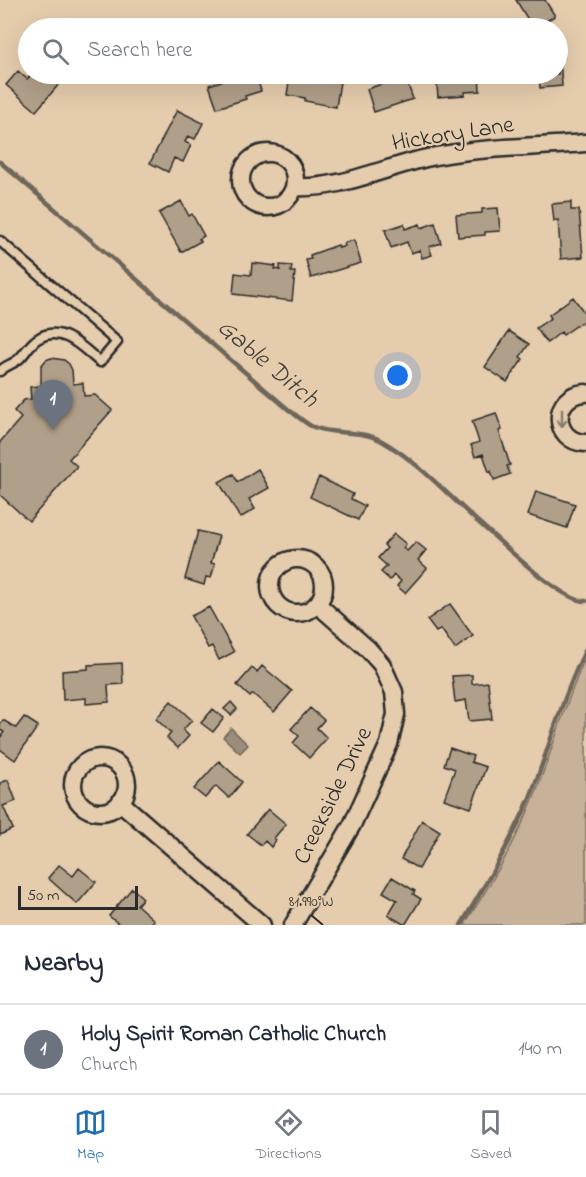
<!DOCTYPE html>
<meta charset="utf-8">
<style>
:root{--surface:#fff;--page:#f2f2f3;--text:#1f2937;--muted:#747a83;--line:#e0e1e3;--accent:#1f6fb2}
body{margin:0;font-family:"Indie Flower",sans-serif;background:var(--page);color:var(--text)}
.scale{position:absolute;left:18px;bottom:15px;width:120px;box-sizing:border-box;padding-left:6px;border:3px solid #2b2b2b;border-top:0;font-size:16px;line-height:21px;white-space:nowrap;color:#2b2b2b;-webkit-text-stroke:4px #e5ccad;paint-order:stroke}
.you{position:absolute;left:398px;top:376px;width:21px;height:21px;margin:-15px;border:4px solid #fff;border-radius:50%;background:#1a73e8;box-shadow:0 0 0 9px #1a73e833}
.badge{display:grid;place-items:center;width:39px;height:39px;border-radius:50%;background:var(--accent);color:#fff;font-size:20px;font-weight:700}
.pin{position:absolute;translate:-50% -50px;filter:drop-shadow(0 2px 3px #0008)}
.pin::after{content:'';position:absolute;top:32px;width:21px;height:18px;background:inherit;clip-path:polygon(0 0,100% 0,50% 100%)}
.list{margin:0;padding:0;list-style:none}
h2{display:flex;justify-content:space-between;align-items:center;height:78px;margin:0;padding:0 24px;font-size:26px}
h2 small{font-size:20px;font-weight:400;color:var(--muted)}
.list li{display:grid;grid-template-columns:39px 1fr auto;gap:18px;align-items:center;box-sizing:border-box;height:90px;padding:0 24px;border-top:2px solid var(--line)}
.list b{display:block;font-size:22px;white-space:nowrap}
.list p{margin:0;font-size:20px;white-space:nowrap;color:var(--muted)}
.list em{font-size:20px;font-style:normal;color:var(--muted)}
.icon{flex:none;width:33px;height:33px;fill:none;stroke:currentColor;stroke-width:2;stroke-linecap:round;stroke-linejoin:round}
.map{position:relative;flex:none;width:586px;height:925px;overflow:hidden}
.search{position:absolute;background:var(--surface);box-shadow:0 6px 24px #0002;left:18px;right:18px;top:18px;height:66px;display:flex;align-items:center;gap:15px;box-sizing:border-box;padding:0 21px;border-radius:33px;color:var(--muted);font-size:22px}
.sheet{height:168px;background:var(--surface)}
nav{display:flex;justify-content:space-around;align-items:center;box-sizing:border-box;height:84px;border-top:2px solid var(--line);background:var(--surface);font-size:16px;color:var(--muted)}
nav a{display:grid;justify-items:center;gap:3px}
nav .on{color:var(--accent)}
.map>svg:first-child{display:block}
</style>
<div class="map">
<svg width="586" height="925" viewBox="0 0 586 925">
<rect width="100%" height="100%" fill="#e5ccad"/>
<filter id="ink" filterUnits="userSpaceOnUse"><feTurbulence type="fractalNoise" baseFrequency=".0167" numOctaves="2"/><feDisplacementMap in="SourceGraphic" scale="12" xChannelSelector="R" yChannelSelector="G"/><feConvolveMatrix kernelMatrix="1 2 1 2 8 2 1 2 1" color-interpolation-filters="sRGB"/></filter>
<g filter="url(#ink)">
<!-- green -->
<path fill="#c7b198" stroke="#796e62" stroke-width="1.5" d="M 586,656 L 586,925 L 464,925 C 490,885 515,844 533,799 C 552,752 565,702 586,656 Z"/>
<!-- water -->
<path fill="#9b8d7a" stroke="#6e665a" stroke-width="1.5" d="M 231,728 L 248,745 L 240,753 L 223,737 Z"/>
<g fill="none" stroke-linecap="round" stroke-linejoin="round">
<!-- stream -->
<path stroke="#6e665a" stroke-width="4.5" d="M 0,162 L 289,410 C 296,415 304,422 311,426 C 333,436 361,429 382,441 C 417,461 447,494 477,521 C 497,538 562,603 586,601
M 461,925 C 486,884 510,844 529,800 C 549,750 562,697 586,649"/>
</g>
<!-- building -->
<path fill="#b1a089" stroke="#2b2b2b" stroke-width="1.5" d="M 516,0 L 545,0 L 555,16 L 533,28 Z
M 558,41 L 563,41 L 564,58 L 560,58 L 562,86 L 540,88 L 539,74 L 558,74 Z
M 18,71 L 27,79 L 32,74 L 64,74 L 66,76 L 36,111 L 6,85 Z
M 256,74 L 261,91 L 245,96 L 246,99 L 217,108 L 209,85 L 239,75 L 240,79 Z
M 317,74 L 326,74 L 326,80 L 340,82 L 336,107 L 305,101 L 305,98 L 287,95 L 290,76 L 308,79 L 309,77 L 316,78 Z
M 436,74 L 479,74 L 480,91 L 465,92 L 465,95 L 438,97 Z
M 405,76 L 413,99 L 374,112 L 367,89 Z
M 177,110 L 203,123 L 195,139 L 188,136 L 185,142 L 191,145 L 183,162 L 174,158 L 168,172 L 150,163 Z
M 181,201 L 189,216 L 192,214 L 204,236 L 199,239 L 201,241 L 181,252 L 159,213 Z
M 571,202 L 571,210 L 579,210 L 583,257 L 561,259 L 558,220 L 554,221 L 552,204 Z
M 498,208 L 500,231 L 485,232 L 485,235 L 458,237 L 456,215 L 482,213 L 482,209 Z
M 435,223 L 441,243 L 429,247 L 432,255 L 422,258 L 420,250 L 411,253 L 407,242 L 391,248 L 385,230 L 404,224 L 405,229 L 420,224 L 421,228 Z
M 354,240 L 361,263 L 311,278 L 306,260 L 311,259 L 310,255 L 338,245 L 339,248 L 345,246 L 344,243 Z
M 252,263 L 276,266 L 275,269 L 280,270 L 280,265 L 292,266 L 291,272 L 295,272 L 292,301 L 233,294 L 235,273 L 251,275 Z
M 573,297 L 586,315 L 586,319 L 563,335 L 561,332 L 547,343 L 536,328 L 551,318 L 549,315 Z
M 509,331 L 529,344 L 520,357 L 523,359 L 507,382 L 485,367 Z
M 51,358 L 64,360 L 69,364 L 72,370 L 73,384 L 83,383 L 84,396 L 95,395 L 112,410 L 69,459 L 77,466 L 29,521 L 0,495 L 0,442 L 21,418 L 14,411 L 24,400 L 31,399 L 30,387 L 41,386 L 41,366 L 46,360 Z
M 496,413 L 502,430 L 499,431 L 510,465 L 507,466 L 510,474 L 494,480 L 491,471 L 489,472 L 483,454 L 475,457 L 471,445 L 479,442 L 472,421 Z
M 258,469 L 269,488 L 249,499 L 255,509 L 240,518 L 219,482 L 233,474 L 238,482 Z
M 319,477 L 353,494 L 351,499 L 365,506 L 358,520 L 310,497 Z
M 536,491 L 575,504 L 567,528 L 528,515 Z
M 198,531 L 219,536 L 211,563 L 215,564 L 211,578 L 206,577 L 204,585 L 185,579 Z
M 394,534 L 406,544 L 403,548 L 407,551 L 416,542 L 426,550 L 418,560 L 427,568 L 405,593 L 397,586 L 401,581 L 394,575 L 390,580 L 381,572 L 387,566 L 378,558 L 387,548 L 384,545 Z
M 450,604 L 473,636 L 455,649 L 441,629 L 436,632 L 427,620 Z
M 209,607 L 234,652 L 219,660 L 212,646 L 208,648 L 191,616 Z
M 122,663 L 123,684 L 108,685 L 109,702 L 86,704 L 86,698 L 63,700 L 62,671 L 88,669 L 88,665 Z
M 262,666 L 292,691 L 274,712 L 253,694 L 250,697 L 237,685 L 252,668 L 257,672 Z
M 472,675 L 472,684 L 488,682 L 492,719 L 469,721 L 466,700 L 455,702 L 452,676 Z
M 171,701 L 192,720 L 183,730 L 189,736 L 178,748 L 167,738 L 171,733 L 156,719 Z
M 231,702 L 237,709 L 231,715 L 224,709 Z
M 310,708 L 324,720 L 317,728 L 327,738 L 309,758 L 293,743 L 299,736 L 291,729 Z
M 213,709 L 224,718 L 213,732 L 201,723 Z
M 24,717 L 38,726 L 15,760 L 0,749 L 0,738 L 4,732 L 0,730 L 0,724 L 3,720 L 16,728 Z
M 450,748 L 473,756 L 471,762 L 486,767 L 471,808 L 444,799 L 455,769 L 444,765 Z
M 219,761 L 242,782 L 229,798 L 216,786 L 205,798 L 194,789 Z
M 8,780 L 16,801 L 3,806 L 13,829 L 0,835 L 0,783 Z
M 268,809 L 286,824 L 274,838 L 276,840 L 271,847 L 265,841 L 261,845 L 247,834 Z
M 422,820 L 440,831 L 419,869 L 401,859 Z
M 59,865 L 73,876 L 79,868 L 96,882 L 77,904 L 48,878 Z
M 392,877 L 415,891 L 413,894 L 421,899 L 405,925 L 388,915 L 397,900 L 383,892 Z
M 132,888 L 143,898 L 137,905 L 154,920 L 150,925 L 120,925 L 109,916 Z"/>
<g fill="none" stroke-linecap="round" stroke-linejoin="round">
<defs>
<path id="service" d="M 0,241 L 117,342 L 100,362 C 84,349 62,324 39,338 C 31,342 26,352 20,358 C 14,364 6,365 0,371"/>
<path id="minor" d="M241 180a27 27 0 1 1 54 0a27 27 0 1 1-54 0Z
M 294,187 C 342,190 388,165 436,156 C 485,147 536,147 586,143
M 586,393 C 551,394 551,442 586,443
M270 586a27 27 0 1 1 54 0a27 27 0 1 1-54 0Z
M73 785a27 27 0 1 1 54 0a27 27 0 1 1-54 0Z
M 120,802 L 262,925
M 293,925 L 352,825 L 389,744 L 396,714 L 394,692 L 382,665 L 368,649 L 317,604"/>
</defs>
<!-- service casing -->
<use href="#service" stroke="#2b2b2b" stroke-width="13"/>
<!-- minor casing -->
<use href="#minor" stroke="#2b2b2b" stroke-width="21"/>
<!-- service -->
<use href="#service" stroke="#e5ccad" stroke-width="8"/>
<!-- minor -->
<use href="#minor" stroke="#e5ccad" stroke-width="16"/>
</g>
<!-- one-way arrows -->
<defs><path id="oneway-shaft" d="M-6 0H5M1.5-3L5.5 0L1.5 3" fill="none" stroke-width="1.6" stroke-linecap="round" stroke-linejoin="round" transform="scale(1.5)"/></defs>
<use stroke="#887c6c" href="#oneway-shaft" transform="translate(562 418) rotate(90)"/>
</g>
<!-- ticks -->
<path fill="none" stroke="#2b2b2b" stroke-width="2" d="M 311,915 L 323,925"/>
<g text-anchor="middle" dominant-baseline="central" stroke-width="4.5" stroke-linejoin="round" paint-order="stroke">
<!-- street labels -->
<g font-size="24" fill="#2b2b2b" stroke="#e5ccad">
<text transform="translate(453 135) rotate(-9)">Hickory Lane</text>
<text transform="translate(334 796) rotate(-64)">Creekside Drive</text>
</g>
<!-- water labels -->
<g font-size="26" font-style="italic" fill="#413f3b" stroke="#e5ccad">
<text transform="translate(267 364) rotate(40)">Gable Ditch</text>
</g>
</g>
<g font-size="15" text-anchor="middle" fill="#2b2b2b" stroke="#e5ccad" stroke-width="4.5" stroke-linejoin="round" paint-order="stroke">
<text x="311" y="906">81.990°W</text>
</g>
</svg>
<div class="scale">50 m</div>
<div class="you"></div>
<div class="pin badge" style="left:53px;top:430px;background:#6b7280">1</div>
<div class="search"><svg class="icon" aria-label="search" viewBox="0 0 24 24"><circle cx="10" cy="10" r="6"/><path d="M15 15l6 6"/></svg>Search here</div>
</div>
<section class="sheet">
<h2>Nearby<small></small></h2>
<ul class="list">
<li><span class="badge" style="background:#6b7280">1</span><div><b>Holy Spirit Roman Catholic Church</b><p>Church</p></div><em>140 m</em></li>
</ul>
</section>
<nav>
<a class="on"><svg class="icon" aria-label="map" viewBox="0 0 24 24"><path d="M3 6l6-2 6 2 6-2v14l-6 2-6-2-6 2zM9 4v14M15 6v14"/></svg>Map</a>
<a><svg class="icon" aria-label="directions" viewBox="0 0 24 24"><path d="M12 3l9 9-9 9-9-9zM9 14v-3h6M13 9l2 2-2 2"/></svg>Directions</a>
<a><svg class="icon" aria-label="saved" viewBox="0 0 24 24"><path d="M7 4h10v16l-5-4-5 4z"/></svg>Saved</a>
</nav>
